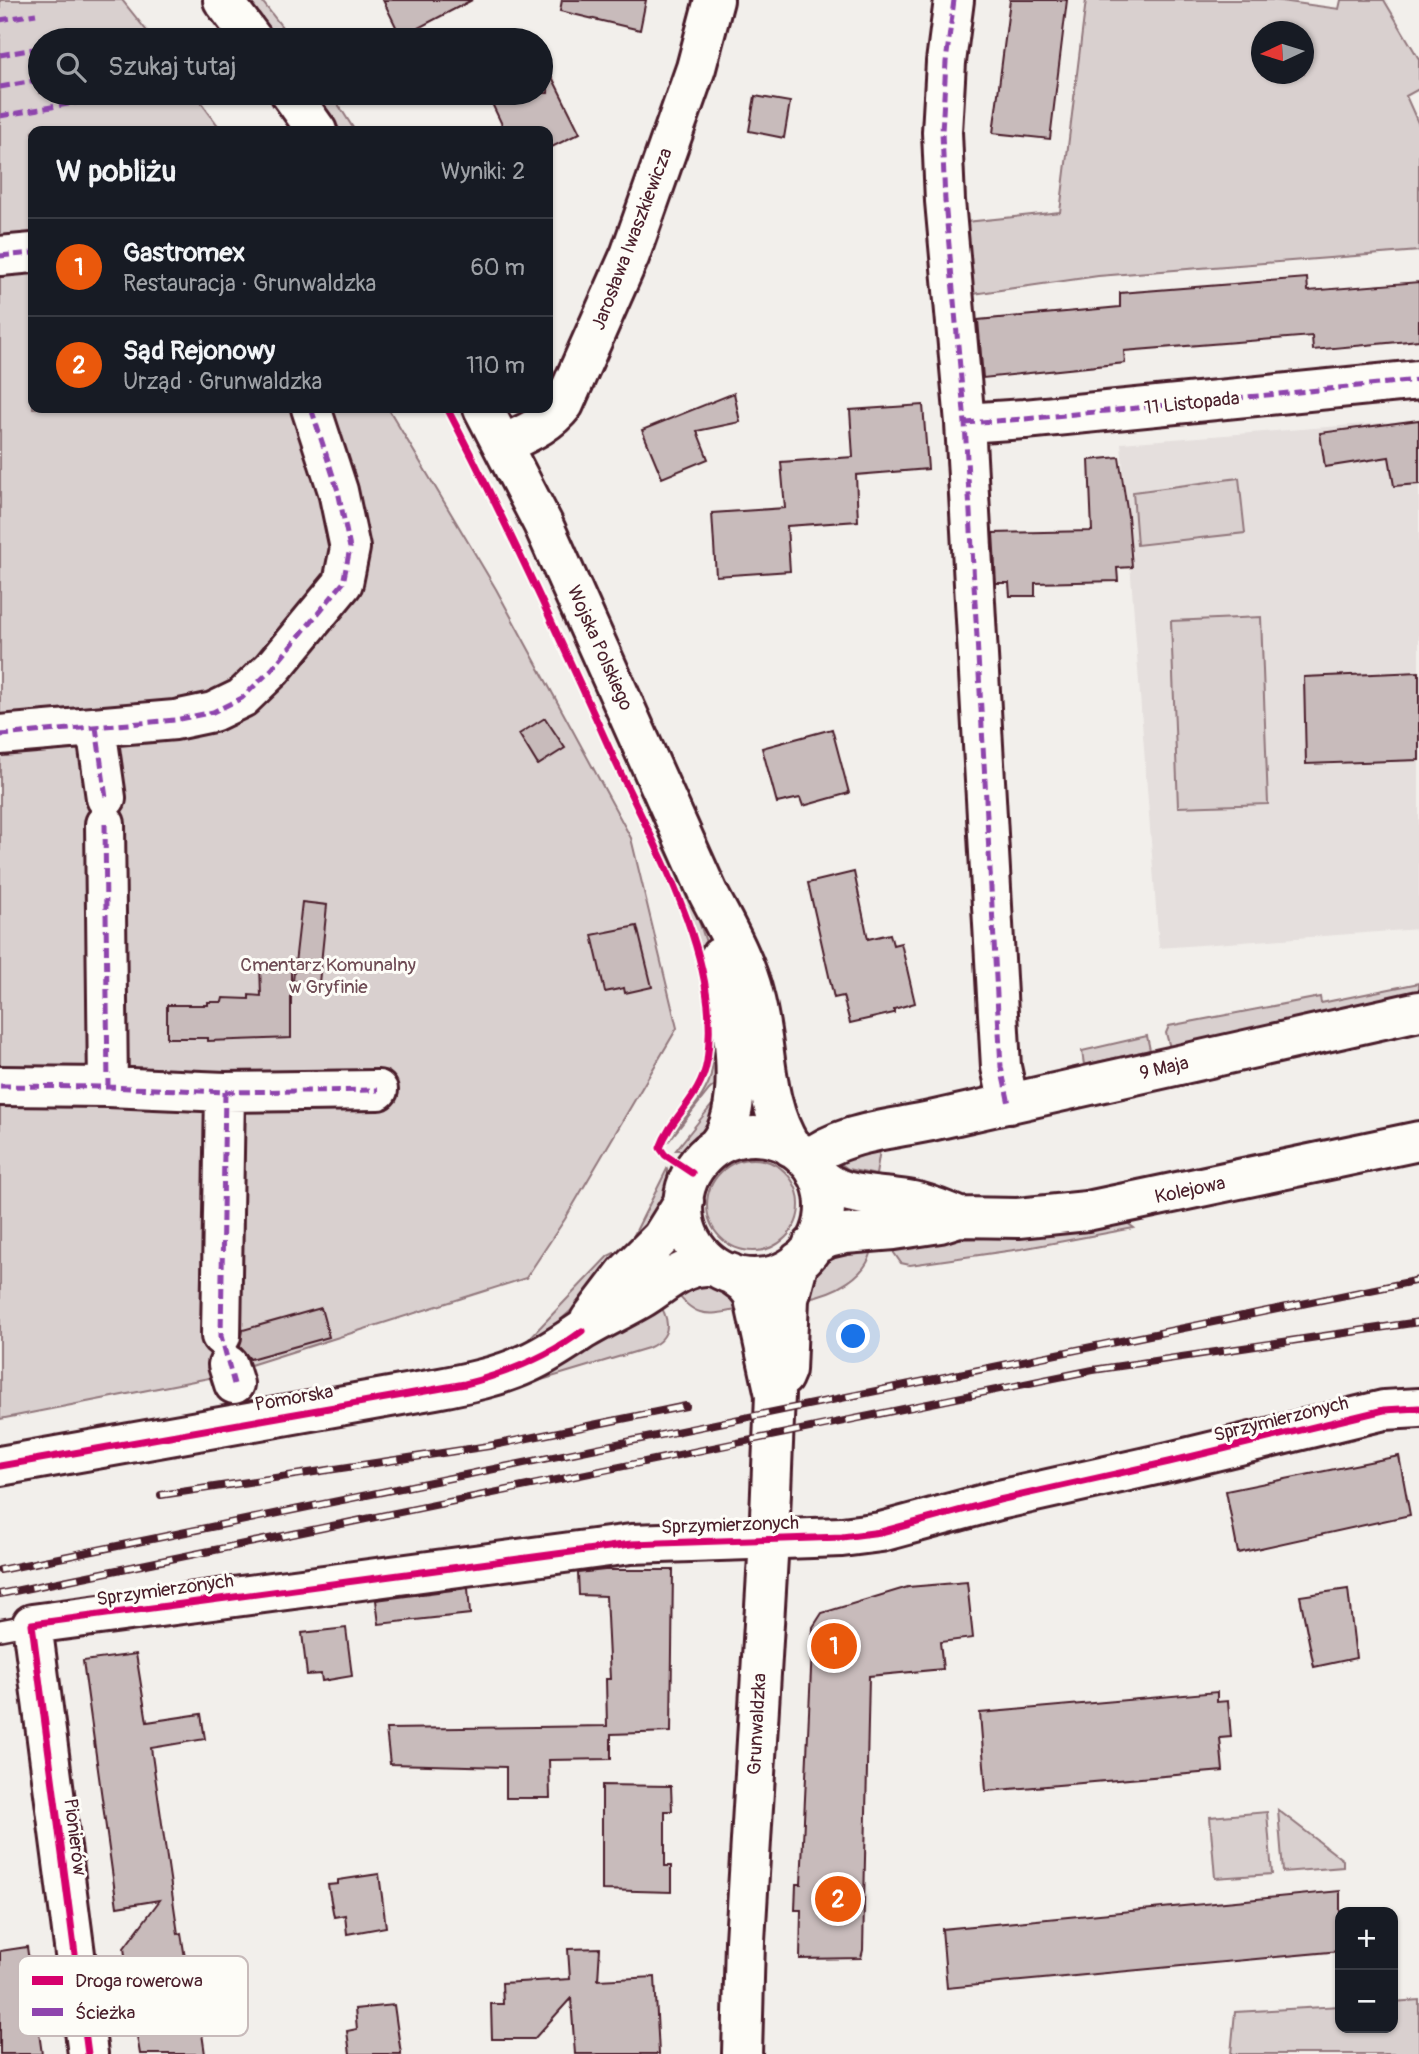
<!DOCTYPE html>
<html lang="pl">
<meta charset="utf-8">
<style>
:root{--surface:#171b24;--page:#20242c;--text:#f1f3f6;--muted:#9ea1a6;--line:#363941;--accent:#ea580c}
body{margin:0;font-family:Pangolin,sans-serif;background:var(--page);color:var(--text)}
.controls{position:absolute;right:21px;bottom:21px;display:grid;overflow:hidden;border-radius:14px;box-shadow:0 2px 5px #0004}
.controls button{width:63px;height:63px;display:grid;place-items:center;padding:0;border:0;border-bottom:2px solid var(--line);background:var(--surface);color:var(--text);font:35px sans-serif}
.compass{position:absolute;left:1251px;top:21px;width:63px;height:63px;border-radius:50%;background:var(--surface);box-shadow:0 2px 5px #0004;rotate:266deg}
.you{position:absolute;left:854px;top:1337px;width:24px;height:24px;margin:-18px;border:5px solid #fff;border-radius:50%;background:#1a73e8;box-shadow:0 0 0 10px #1a73e833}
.badge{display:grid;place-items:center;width:46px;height:46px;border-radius:50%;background:var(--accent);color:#fff;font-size:23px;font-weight:700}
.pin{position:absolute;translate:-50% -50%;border:4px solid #fff;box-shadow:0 2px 7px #0006}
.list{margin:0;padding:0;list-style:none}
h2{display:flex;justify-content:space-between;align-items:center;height:91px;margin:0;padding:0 28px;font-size:30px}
h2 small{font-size:23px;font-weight:400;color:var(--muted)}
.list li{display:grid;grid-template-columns:46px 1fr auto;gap:21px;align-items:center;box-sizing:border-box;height:98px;padding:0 28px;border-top:2px solid var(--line)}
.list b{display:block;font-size:26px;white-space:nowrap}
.list p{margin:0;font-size:23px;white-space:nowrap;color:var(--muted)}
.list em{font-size:23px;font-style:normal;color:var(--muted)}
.icon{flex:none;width:38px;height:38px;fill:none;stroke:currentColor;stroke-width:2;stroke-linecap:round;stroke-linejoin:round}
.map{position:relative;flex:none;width:1419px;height:2054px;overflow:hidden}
.search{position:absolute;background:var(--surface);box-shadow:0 2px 5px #0004;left:28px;top:28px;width:525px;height:77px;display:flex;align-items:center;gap:18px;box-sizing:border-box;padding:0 24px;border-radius:38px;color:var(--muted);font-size:26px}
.panel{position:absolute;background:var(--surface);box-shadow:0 2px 5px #0004;left:28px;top:126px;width:525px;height:287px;border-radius:14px}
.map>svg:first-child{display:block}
</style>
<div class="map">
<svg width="1419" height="2054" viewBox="0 0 1419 2054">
<rect width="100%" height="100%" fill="#f2efeb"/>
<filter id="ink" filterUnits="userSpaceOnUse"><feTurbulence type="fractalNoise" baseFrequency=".0143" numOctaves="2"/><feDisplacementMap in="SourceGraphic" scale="14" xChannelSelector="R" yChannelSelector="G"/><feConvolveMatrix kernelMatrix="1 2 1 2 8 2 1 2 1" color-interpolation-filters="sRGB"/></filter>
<g filter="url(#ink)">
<!-- built -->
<path fill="#e5dfdd" d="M 1419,420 L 1419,929 L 1159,948 L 1121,443 Z"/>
<!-- green -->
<path fill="#d9d0cf" stroke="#92787d" stroke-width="2" fill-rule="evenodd" d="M 0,0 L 122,0 L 154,40 L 40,40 L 40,93 L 194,93 L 222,131 L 33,131 L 33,408 L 388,408 L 496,589 L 631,838 L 677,1028 L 565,1219 L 526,1278 L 209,1378 L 0,1419 Z
M 246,0 L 261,0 L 292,40 L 276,40 Z
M 1086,0 L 1274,0 L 1339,9 L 1341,0 L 1384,0 L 1419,59 L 1419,89 L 1406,96 L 1419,125 L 1419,251 L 1098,276 L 966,295 L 957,223 L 1060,212 ZM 1262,32 L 1304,32 L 1304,74 L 1262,74 Z
M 314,93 L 331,93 L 355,131 L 341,131 Z
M 1239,478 L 1245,533 L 1137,545 L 1133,492 Z
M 1261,617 L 1268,804 L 1178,807 L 1171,621 Z
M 662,847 L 670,850 C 688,893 715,952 717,998 C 719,1027 717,1056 716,1084 L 709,1090 L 668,1142 L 670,1136 C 683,1120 700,1103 708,1084 C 712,1076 712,1067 713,1058 C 721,984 690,914 662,847 Z
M 1419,983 L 1419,996 L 1170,1048 L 1166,1033 L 1169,1026 L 1320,997 L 1321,1003 Z
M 1147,1036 L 1150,1050 L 1084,1065 L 1082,1051 Z
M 715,1101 L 720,1102 L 705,1131 L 686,1150 L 676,1150 Z
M 881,1143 L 876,1175 L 848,1169 L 837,1161 Z
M707 1205a46 46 0 1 1 92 0a46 46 0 1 1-92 0Z
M 667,1169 L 672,1187 L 638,1241 L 634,1235 Z
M 1122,1219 L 1134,1228 L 1021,1249 L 910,1265 L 901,1263 L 894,1253 L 893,1241 L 1045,1236 Z
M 873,1243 C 871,1277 832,1294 803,1299 C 822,1257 830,1257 873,1243 Z
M 614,1253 L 622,1255 C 594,1287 565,1324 526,1342 L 608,1256 Z
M 690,1284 C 711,1286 728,1291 742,1309 C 708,1315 695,1320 673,1288 Z
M 656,1299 C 670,1318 674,1337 648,1348 L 518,1387 Z
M 1278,1810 L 1343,1860 L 1343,1867 L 1283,1872 Z
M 1267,1812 L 1272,1874 L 1215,1878 L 1210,1817 Z
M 1419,2000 L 1419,2054 L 1231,2054 L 1235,2012 L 1340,2006 L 1340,2028 L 1393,2028 L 1393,2002 Z"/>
<!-- building -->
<path fill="#c8bbbb" stroke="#4a1f2b" stroke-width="2" d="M 383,0 L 472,0 L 401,37 Z
M 562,0 L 646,0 L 640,30 L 560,11 Z
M 1010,0 L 1067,0 L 1050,139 L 993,133 Z
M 548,69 L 580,133 L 548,149 L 548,131 L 505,131 L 487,93 L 548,93 Z
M 755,96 L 790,102 L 784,138 L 749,131 Z
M 1307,278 L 1308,291 L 1419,282 L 1419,340 L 1313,350 L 1312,336 L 1124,351 L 1125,363 L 983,378 L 978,320 L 1120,307 L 1120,293 Z
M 734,393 L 740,422 L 697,431 L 708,459 L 662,478 L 642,430 Z
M 923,405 L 928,469 L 856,475 L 858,521 L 787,526 L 790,571 L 716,576 L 712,513 L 785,508 L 781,462 L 853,457 L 850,410 Z
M 1419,420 L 1419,484 L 1394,486 L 1389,457 L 1325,467 L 1320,433 Z
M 1119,457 L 1128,516 L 1132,567 L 1117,568 L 1118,581 L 1035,583 L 1035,596 L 1010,596 L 1009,583 L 996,583 L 993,533 L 1092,531 L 1089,460 Z
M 1419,672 L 1419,760 L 1306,764 L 1304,677 Z
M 545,718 L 565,748 L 538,765 L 519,734 Z
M 832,729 L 849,793 L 803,806 L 800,798 L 777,803 L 762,748 Z
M 854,872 L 868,939 L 890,934 L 893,945 L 901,943 L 915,1003 L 894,1009 L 894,1013 L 850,1023 L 843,996 L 834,998 L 808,883 Z
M 302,902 L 327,905 L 319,983 L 293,981 Z
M 637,926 L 652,987 L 625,993 L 624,988 L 605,992 L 592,935 Z
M 291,962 L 291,1038 L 208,1041 L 208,1038 L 167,1038 L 167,1005 L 208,1005 L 208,1002 L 222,1002 L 223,998 L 249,999 L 249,995 L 261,996 L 260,964 Z
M 321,1308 L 329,1337 L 250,1359 L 240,1347 L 243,1330 Z
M 1399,1456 L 1410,1515 L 1238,1553 L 1226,1491 Z
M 605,1570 L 673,1570 L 671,1732 L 611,1734 L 611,1759 L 549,1760 L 550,1798 L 506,1798 L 506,1767 L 390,1764 L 386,1729 L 607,1726 L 606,1679 L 610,1679 L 606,1596 L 579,1595 L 578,1573 Z
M 967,1582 L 973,1638 L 940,1642 L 943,1669 L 869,1676 L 863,1950 L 861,1958 L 800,1959 L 801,1910 L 795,1910 L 796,1884 L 801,1884 L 813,1627 L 822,1613 L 908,1587 Z
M 468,1588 L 470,1614 L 379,1624 L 376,1600 Z
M 1348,1589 L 1356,1658 L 1314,1667 L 1300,1596 Z
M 346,1628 L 352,1676 L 322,1681 L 321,1674 L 307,1675 L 302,1633 Z
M 136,1654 L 147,1722 L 201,1714 L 205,1739 L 151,1748 L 178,1934 L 181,1933 L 195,2020 L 200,2020 L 205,2054 L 140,2054 L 136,2030 L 178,2023 L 129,1985 L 124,1948 L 160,1900 L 117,1907 L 83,1661 Z
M 1217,1692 L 1217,1702 L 1228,1701 L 1231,1737 L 1220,1738 L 1223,1771 L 986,1791 L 980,1713 Z
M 602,1785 L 671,1786 L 672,1811 L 665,1811 L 665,1866 L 671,1866 L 671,1892 L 602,1890 Z
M 379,1874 L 386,1927 L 347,1934 L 345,1915 L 334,1917 L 328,1885 L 338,1884 L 338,1880 Z
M 1340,1891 L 1340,1951 L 947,1988 L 942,1929 Z
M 27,1947 L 42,2054 L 0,2054 L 0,1951 Z
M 600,1948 L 598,1980 L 655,1977 L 659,2054 L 575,2054 L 571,1998 L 534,2039 L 492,2039 L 491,2004 L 503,2004 L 502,1983 L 570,1979 L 568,1949 Z
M 394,2005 L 401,2054 L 350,2054 L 347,2031 L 357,2029 L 355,2009 Z"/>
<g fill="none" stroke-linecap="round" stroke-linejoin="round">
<defs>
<path id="lane" d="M 0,1630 L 32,1624"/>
<path id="street" d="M 954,0 L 946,62 L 942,132 L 945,201 L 965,423 L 1001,1067 L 1009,1104
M 0,256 L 33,253
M 965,423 L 1025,419 L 1419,380
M 504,444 C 527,433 548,425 564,404 L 630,255 L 696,68 L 714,0
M 96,727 L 106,798
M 0,735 L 175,720 L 213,712 L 242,698 L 272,669 L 343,583 L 350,548 L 338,491 L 311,408
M 105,824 L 108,1087
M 0,1086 L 108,1087 L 225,1092 L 378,1090
M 807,1160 C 843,1131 892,1130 935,1120 L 1419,1011
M 221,1336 L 225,1092
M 228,1365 L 234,1384
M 88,2054 L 32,1624 L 631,1544 L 842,1537 L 881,1532 L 999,1500 L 1169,1462 L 1384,1410 L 1419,1408"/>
<path id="secondary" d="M 223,0 L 253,40
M 290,93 L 317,131
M 483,408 L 543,524 L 708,893 C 725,926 745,959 754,996 C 768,1047 762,1101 791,1147
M683 1207a71 71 0 1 1 142 0a71 71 0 1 1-142 0Z
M 717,1146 C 751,1106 730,1005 720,957
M 816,1173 C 840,1199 874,1194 907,1200 C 925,1203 942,1210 959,1217
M 812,1246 L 828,1238 L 845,1234 L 894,1230 L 940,1223 L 959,1217 L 1018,1218 L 1087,1211 L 1419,1141
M 730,1273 L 745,1284 L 753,1294 L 775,1395 L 769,1540 L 745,1941 L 742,2054
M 590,1320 L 625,1274 L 661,1238 L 684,1201
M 783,1377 L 786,1370 L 789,1299 L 799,1261
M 0,1466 L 435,1389 C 467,1383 498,1377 528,1363 C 548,1354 565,1342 583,1330 C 601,1319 621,1310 640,1299 C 664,1285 685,1261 716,1267"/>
</defs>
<!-- lane casing -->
<use href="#lane" stroke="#4a1f2b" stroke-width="24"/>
<!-- street casing -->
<use href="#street" stroke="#4a1f2b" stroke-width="44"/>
<!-- secondary casing -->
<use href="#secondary" stroke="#4a1f2b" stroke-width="44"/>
<!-- lane -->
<use href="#lane" stroke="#fdfcf7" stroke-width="19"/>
<!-- street -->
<use href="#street" stroke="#fdfcf7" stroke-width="38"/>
<!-- secondary -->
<use href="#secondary" stroke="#fdfcf7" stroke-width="38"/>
<defs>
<path id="rail" d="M 161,1495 L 489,1446 L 686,1406
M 0,1570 L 1419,1280
M 0,1594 L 1093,1370 L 1419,1322"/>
</defs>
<!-- rail casing -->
<use href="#rail" stroke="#4a1f2b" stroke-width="8"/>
<!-- rail -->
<use href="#rail" stroke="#fdfcf7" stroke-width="5" stroke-dasharray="16" stroke-linecap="butt"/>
<!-- quiet -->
<path stroke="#8e44ad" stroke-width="5" stroke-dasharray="10 5" stroke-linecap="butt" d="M 954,0 L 946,62 L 942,132 L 945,201 L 965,423 L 1001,1067 L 1009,1104
M 0,20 L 36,14
M 0,55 L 40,48
M 0,87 L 40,80
M 0,116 L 114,96
M 0,256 L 33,253
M 965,423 L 1025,419 L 1419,380
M 96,727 L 106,798
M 0,735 L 175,720 L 213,712 L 242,698 L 272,669 L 343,583 L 350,548 L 338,491 L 311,408
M 105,824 L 108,1087
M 0,1086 L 108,1087 L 225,1092 L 378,1090
M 225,1092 L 221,1336 L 234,1384"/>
<defs>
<path id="cycleway" d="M 447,408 C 506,521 559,636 611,752 C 652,844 723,956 707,1061 C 701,1098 672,1115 660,1148 L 665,1155 L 692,1173
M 0,1466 L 465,1384 C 507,1373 547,1358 582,1331
M 88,2054 L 32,1624 L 631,1544 L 842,1537 L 881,1532 L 999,1500 L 1169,1462 L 1384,1410 L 1419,1408"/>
</defs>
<!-- cycleway casing -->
<use href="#cycleway" stroke="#fdfcf7" stroke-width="11"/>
<!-- cycleway -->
<use href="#cycleway" stroke="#d6006c" stroke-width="7"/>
</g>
</g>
<g text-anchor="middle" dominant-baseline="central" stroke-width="6" stroke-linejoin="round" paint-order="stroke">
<!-- street labels -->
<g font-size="19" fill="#4a1f2b" stroke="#fdfcf7">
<text transform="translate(632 239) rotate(-69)">Jarosława Iwaszkiewicza</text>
<text transform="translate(1192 403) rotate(-6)">11 Listopada</text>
<text transform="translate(600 648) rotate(66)">Wojska Polskiego</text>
<text transform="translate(1164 1068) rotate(-13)">9 Maja</text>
<text transform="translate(1190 1190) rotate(-12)">Kolejowa</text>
<text transform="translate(294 1398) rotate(-10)">Pomorska</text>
<text transform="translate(1281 1419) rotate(-14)">Sprzymierzonych</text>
<text transform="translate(730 1525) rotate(-2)">Sprzymierzonych</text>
<text transform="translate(165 1590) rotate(-8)">Sprzymierzonych</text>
<text transform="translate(757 1724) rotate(-87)">Grunwaldzka</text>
<text transform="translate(75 1837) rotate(83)">Pionierów</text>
</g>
<!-- park labels -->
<g font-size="19" fill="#6e4b54" stroke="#fdfcf7">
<text x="328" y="965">Cmentarz Komunalny<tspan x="328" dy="22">w Gryfinie</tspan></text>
</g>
</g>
<!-- legend -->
<rect x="18" y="1956" width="230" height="80" rx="10" fill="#fdfcf7" stroke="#c7baba" stroke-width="2"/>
<rect x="32" y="1976" width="31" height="9" fill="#d6006c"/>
<rect x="32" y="2008" width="31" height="8" fill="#8e44ad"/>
<g font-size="19" fill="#4a1f2b">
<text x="75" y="1987">Droga rowerowa</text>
<text x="75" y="2019">Ścieżka</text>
</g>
</svg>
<div class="controls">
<button>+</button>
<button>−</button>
</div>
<svg class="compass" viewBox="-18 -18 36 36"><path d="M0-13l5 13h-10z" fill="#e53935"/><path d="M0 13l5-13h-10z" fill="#9ea1a6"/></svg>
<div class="you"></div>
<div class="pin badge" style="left:834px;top:1646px">1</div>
<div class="pin badge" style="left:838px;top:1899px">2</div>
<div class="search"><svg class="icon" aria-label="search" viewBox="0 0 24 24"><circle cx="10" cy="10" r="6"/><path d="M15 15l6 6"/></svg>Szukaj tutaj</div>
<section class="panel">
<h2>W pobliżu<small>Wyniki: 2</small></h2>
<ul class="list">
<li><span class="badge">1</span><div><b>Gastromex</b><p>Restauracja · Grunwaldzka</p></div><em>60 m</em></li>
<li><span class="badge">2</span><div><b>Sąd Rejonowy</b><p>Urząd · Grunwaldzka</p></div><em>110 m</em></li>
</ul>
</section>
</div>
